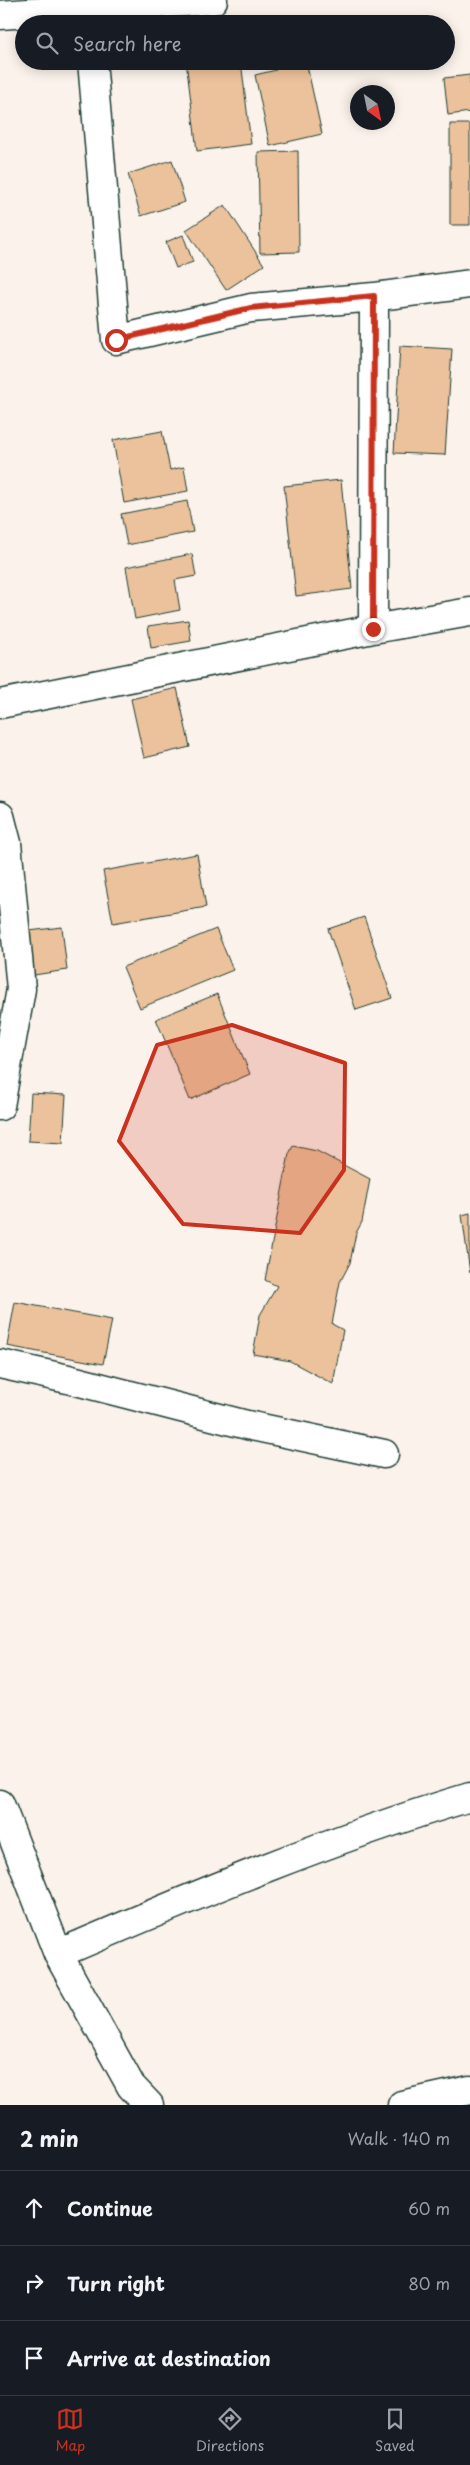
<!DOCTYPE html>
<meta charset="utf-8">
<style>
:root{--surface:#171b24;--page:#20242c;--text:#f1f3f6;--muted:#9ea1a6;--line:#363941;--accent:#c8321e}
body{margin:0;font-family:"Playpen Sans",sans-serif;background:var(--page);color:var(--text)}
.compass{position:absolute;left:350px;top:85px;width:45px;height:45px;border-radius:50%;background:var(--surface);box-shadow:0 2px 12px #0003;rotate:147deg}
.stop{position:absolute;width:15px;height:15px;margin:-11px;border:4px solid #c8321e;border-radius:50%;background:#fff}
.stop.end{background:#c8321e;border-color:#fff;box-shadow:0 1px 5px #0008}
.list{margin:0;padding:0;list-style:none}
h2{display:flex;justify-content:space-between;align-items:center;height:65px;margin:0;padding:0 20px;font-size:21px}
h2 small{font-size:16px;font-weight:400;color:var(--muted)}
.list li{display:grid;grid-template-columns:32px 1fr auto;gap:15px;align-items:center;box-sizing:border-box;height:75px;padding:0 20px;border-top:1px solid var(--line)}
.list b{display:block;font-size:19px;white-space:nowrap}
.list em{font-size:16px;font-style:normal;color:var(--muted)}
.icon{flex:none;width:28px;height:28px;fill:none;stroke:currentColor;stroke-width:2;stroke-linecap:round;stroke-linejoin:round}
.map{position:relative;flex:none;width:470px;height:2105px;overflow:hidden}
.search{position:absolute;background:var(--surface);box-shadow:0 2px 12px #0003;left:15px;right:15px;top:15px;height:55px;display:flex;align-items:center;gap:12px;box-sizing:border-box;padding:0 18px;border-radius:28px;color:var(--muted);font-size:19px}
.sheet{height:290px;background:var(--surface)}
nav{display:flex;justify-content:space-around;align-items:center;box-sizing:border-box;height:70px;border-top:1px solid var(--line);background:var(--surface);font-size:14px;color:var(--muted)}
nav a{display:grid;justify-items:center;gap:2px}
nav .on{color:var(--accent)}
.map>svg:first-child{display:block}
</style>
<div class="map">
<svg width="470" height="2105" viewBox="0 0 470 2105">
<rect width="100%" height="100%" fill="#fbf3eb"/>
<filter id="ink" filterUnits="userSpaceOnUse"><feTurbulence type="fractalNoise" baseFrequency=".02" numOctaves="2"/><feDisplacementMap in="SourceGraphic" scale="10" xChannelSelector="R" yChannelSelector="G"/><feConvolveMatrix kernelMatrix="1 2 1 2 8 2 1 2 1" color-interpolation-filters="sRGB"/></filter>
<g filter="url(#ink)">
<!-- building -->
<path fill="#ecc29c" stroke="#1f3d34" d="M 186,61 L 241,61 L 251,144 L 197,151 Z
M 274,61 L 306,61 L 322,134 L 270,146 L 255,75 L 276,70 Z
M 470,75 L 470,112 L 448,115 L 444,78 Z
M 450,124 L 470,124 L 470,225 L 450,225 Z
M 298,151 L 299,252 L 260,253 L 258,152 Z
M 172,160 L 185,202 L 141,216 L 128,174 Z
M 225,205 L 264,265 L 226,290 L 186,230 Z
M 183,235 L 193,262 L 176,268 L 166,242 Z
M 400,346 L 452,349 L 445,455 L 394,453 Z
M 162,431 L 170,470 L 184,467 L 188,491 L 124,503 L 113,440 Z
M 341,480 L 352,589 L 296,596 L 284,486 Z
M 187,501 L 193,532 L 127,545 L 121,514 Z
M 192,554 L 196,576 L 175,580 L 180,610 L 135,619 L 126,567 Z
M 188,620 L 191,641 L 151,648 L 148,626 Z
M 177,688 L 190,747 L 144,758 L 131,699 Z
M 197,854 L 206,907 L 113,923 L 103,871 Z
M 364,917 L 392,998 L 356,1010 L 328,929 Z
M 62,927 L 67,970 L 34,975 L 29,931 Z
M 216,929 L 233,970 L 140,1008 L 123,967 Z
M 217,994 L 250,1074 L 190,1100 L 156,1019 Z
M 31,1093 L 66,1095 L 63,1143 L 28,1141 Z
M 293,1146 L 317,1151 L 370,1179 L 362,1222 L 356,1233 L 350,1263 L 340,1282 L 332,1324 L 343,1330 L 333,1384 L 290,1361 L 253,1354 L 260,1315 L 277,1286 L 265,1280 L 289,1154 Z
M 470,1213 L 470,1273 L 462,1215 Z
M 15,1302 L 112,1320 L 103,1364 L 7,1346 Z"/>
<g fill="none" stroke-linecap="round" stroke-linejoin="round">
<defs>
<path id="minor" d="M 0,15 L 213,0
M 92,61 L 116,340 L 251,308 L 374,297 L 470,284
M 373,629 L 374,297
M 0,704 L 373,629 L 470,612
M 0,816 L 7,843 L 21,989 L 0,1106
M 0,1364 L 68,1379 L 247,1425 L 384,1454
M 0,1804 L 58,1954 L 131,2086 L 149,2105
M 58,1954 C 193,1896 329,1839 470,1797
M 402,2105 L 470,2090"/>
</defs>
<!-- minor casing -->
<use href="#minor" stroke="#1f3d34" stroke-width="31"/>
<!-- minor -->
<use href="#minor" stroke="#fff" stroke-width="28"/>
</g>
</g>
<g fill="none" stroke-linecap="round" stroke-linejoin="round" filter="url(#ink)">
<!-- route -->
<path stroke="#c8321e" stroke-width="6" d="M 116,340 L 251,308 L 374,296 L 373,629"/>
</g>
<!-- marked area -->
<path fill="#c8321e" fill-opacity="0.2" stroke="#c8321e" stroke-width="4" stroke-linejoin="round" d="M 232,1025 L 345,1063 L 344,1170 L 300,1233 L 183,1224 L 119,1141 L 157,1045 Z"/>
</svg>
<svg class="compass" viewBox="-18 -18 36 36"><path d="M0-13l5 13h-10z" fill="#e53935"/><path d="M0 13l5-13h-10z" fill="#9ea1a6"/></svg>
<div class="stop" style="left:116px;top:340px"></div>
<div class="stop end" style="left:373px;top:629px"></div>
<div class="search"><svg class="icon" aria-label="search" viewBox="0 0 24 24"><circle cx="10" cy="10" r="6"/><path d="M15 15l6 6"/></svg>Search here</div>
</div>
<section class="sheet">
<h2>2 min<small>Walk · 140 m</small></h2>
<ul class="list">
<li><svg class="icon" aria-label="ahead" viewBox="0 0 24 24"><path d="M12 20V5M6 11l6-6 6 6"/></svg><div><b>Continue</b></div><em>60 m</em></li>
<li><svg class="icon" aria-label="right" viewBox="0 0 24 24"><path d="M7 20v-9h11M14 6l5 5-5 5"/></svg><div><b>Turn right</b></div><em>80 m</em></li>
<li><svg class="icon" aria-label="arrive" viewBox="0 0 24 24"><path d="M6 21V4h12l-3 4 3 4H6"/></svg><div><b>Arrive at destination</b></div></li>
</ul>
</section>
<nav>
<a class="on"><svg class="icon" aria-label="map" viewBox="0 0 24 24"><path d="M3 6l6-2 6 2 6-2v14l-6 2-6-2-6 2zM9 4v14M15 6v14"/></svg>Map</a>
<a><svg class="icon" aria-label="directions" viewBox="0 0 24 24"><path d="M12 3l9 9-9 9-9-9zM9 14v-3h6M13 9l2 2-2 2"/></svg>Directions</a>
<a><svg class="icon" aria-label="saved" viewBox="0 0 24 24"><path d="M7 4h10v16l-5-4-5 4z"/></svg>Saved</a>
</nav>
